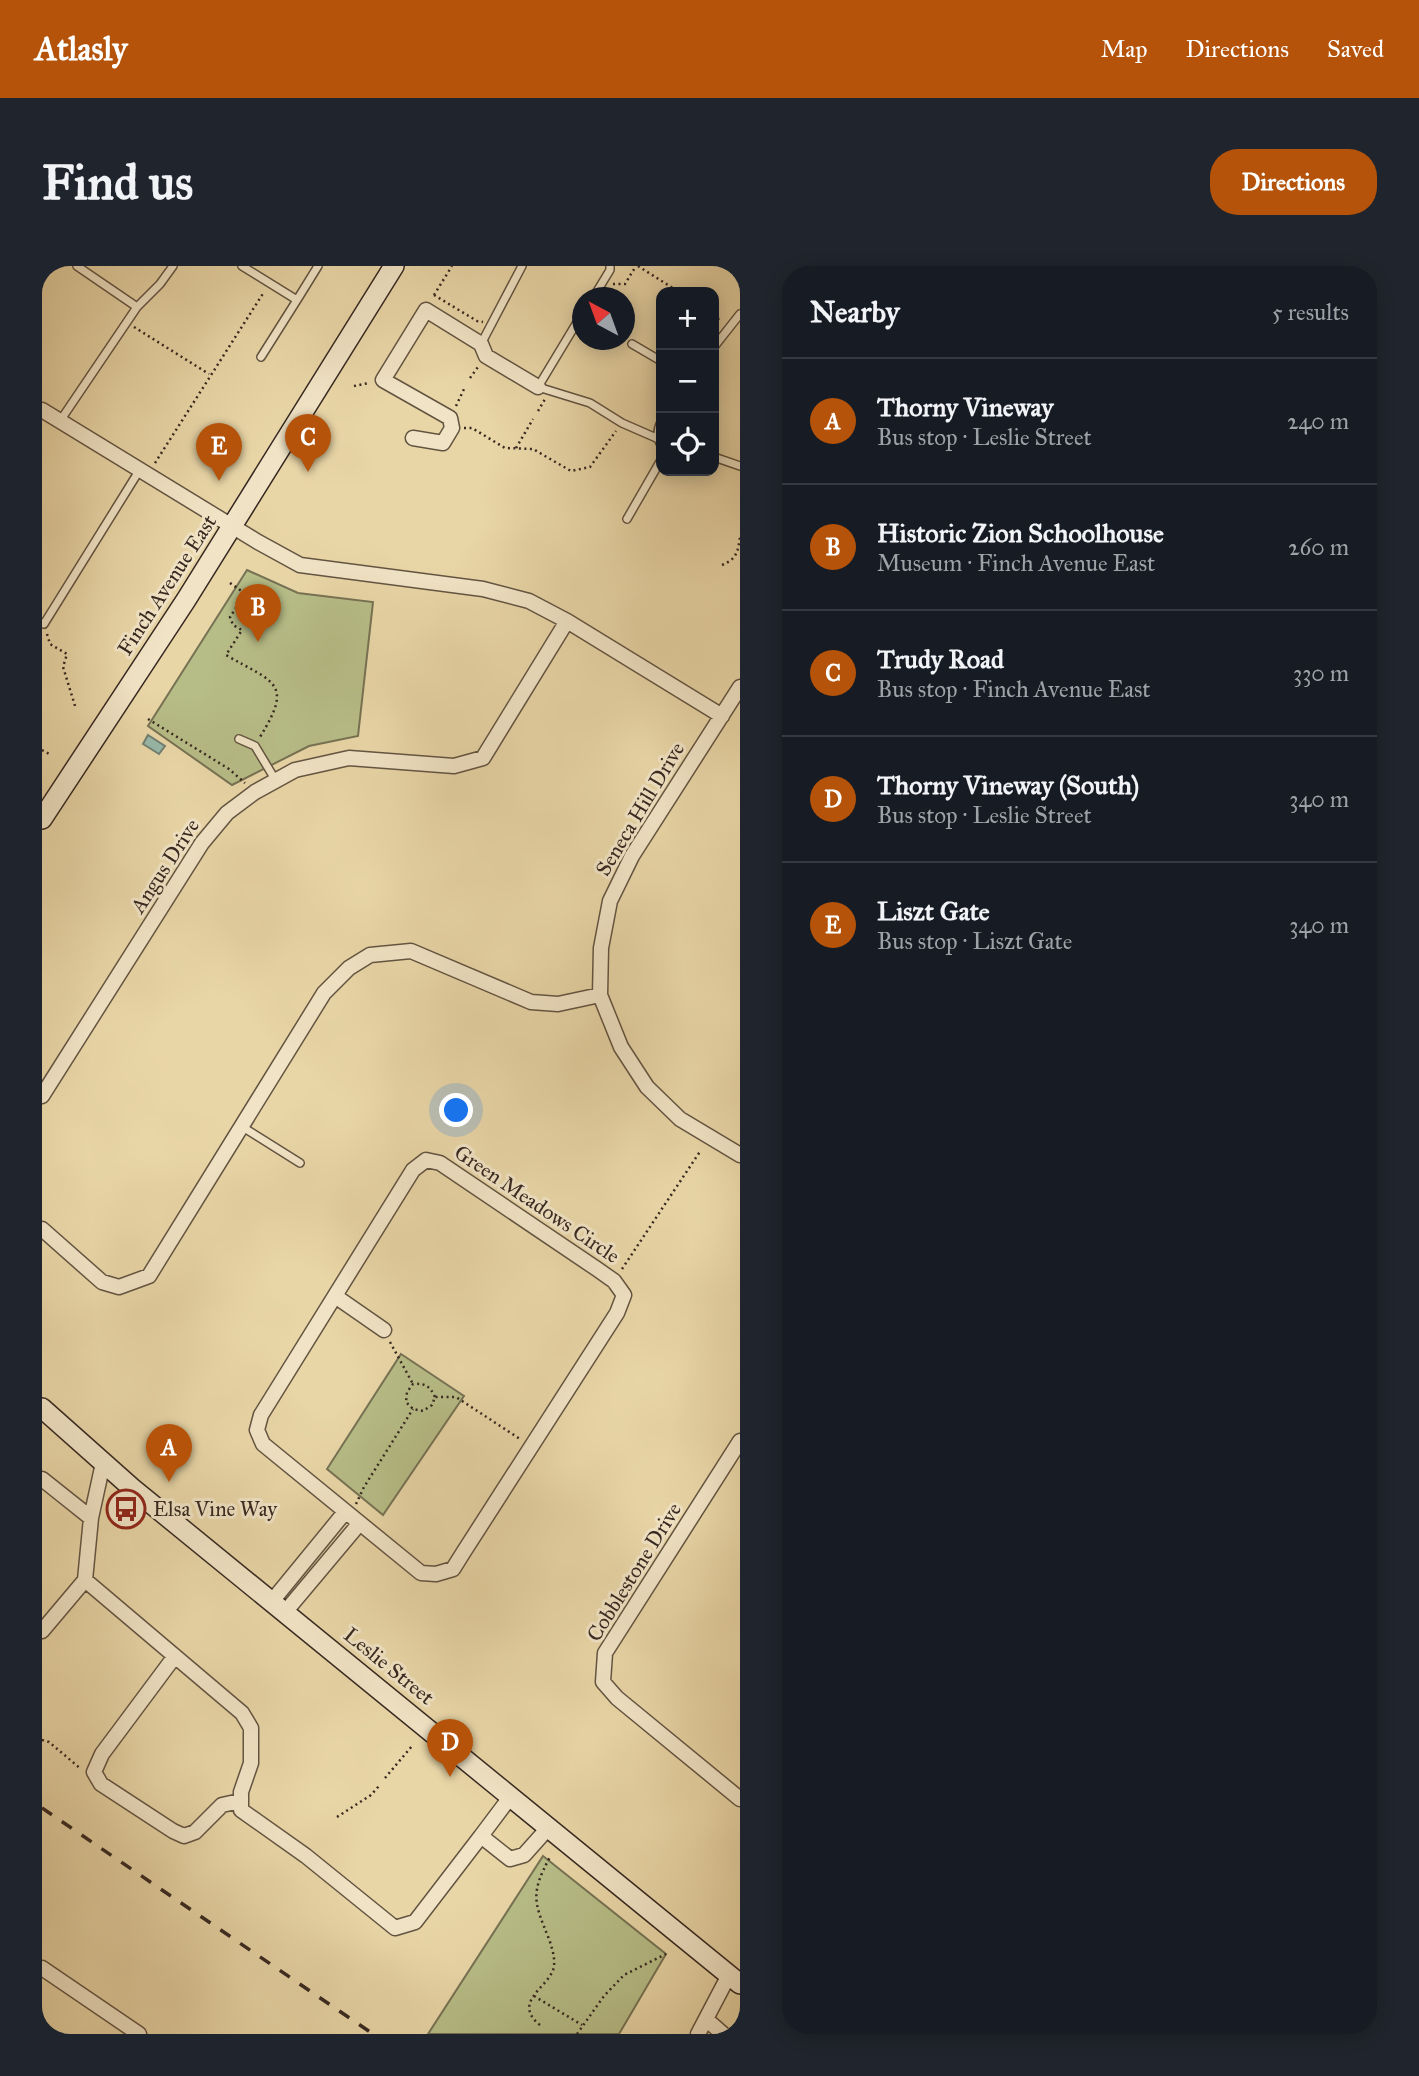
<!DOCTYPE html>
<meta charset="utf-8">
<style>
:root{--surface:#171b24;--page:#20242c;--text:#f1f3f6;--muted:#9ea1a6;--line:#363941;--accent:#b45309}
body{margin:0;font-family:"IM FELL Great Primer",serif;background:var(--page);color:var(--text)}
.controls{position:absolute;right:21px;top:21px;display:grid;overflow:hidden;border-radius:14px;box-shadow:0 4px 18px #0003}
.controls button{width:63px;height:63px;display:grid;place-items:center;padding:0;border:0;border-bottom:2px solid var(--line);background:var(--surface);color:var(--text);font:35px sans-serif}
.compass{position:absolute;left:530px;top:21px;width:63px;height:63px;border-radius:50%;background:var(--surface);box-shadow:0 4px 18px #0003;rotate:319deg}
.you{position:absolute;left:415px;top:845px;width:24px;height:24px;margin:-18px;border:5px solid #fff;border-radius:50%;background:#1a73e8;box-shadow:0 0 0 10px #1a73e833}
.badge{display:grid;place-items:center;width:46px;height:46px;border-radius:50%;background:var(--accent);color:#fff;font-size:23px;font-weight:700}
.pin{position:absolute;translate:-50% -58px;filter:drop-shadow(0 2px 4px #0008)}
.pin::after{content:'';position:absolute;top:37px;width:24px;height:21px;background:inherit;clip-path:polygon(0 0,100% 0,50% 100%)}
.list{margin:0;padding:0;list-style:none}
h2{display:flex;justify-content:space-between;align-items:center;height:91px;margin:0;padding:0 28px;font-size:30px}
h2 small{font-size:23px;font-weight:400;color:var(--muted)}
.list li{display:grid;grid-template-columns:46px 1fr auto;gap:21px;align-items:center;box-sizing:border-box;height:126px;padding:0 28px;border-top:2px solid var(--line)}
.list b{display:block;font-size:26px;white-space:nowrap}
.list p{margin:0;font-size:23px;white-space:nowrap;color:var(--muted)}
.list em{font-size:23px;font-style:normal;color:var(--muted)}
.icon{flex:none;width:38px;height:38px;fill:none;stroke:currentColor;stroke-width:2;stroke-linecap:round;stroke-linejoin:round}
.map{position:relative;flex:none;width:698px;height:1768px;overflow:hidden;border-radius:28px}
header{display:flex;align-items:center;gap:42px;box-sizing:border-box;height:98px;padding:0 35px;background:var(--accent);color:#fff}
header strong{font-size:33px}
nav{display:flex;gap:38px;margin-inline-start:auto;font-size:24px}
.intro{display:flex;align-items:center;justify-content:space-between;box-sizing:border-box;height:168px;padding:0 42px}
h1{margin:0;font-size:49px}
.button{padding:18px 32px;border-radius:28px;background:var(--accent);color:#fff;font-size:24px;font-weight:700}
main{display:flex;gap:42px;padding:0 42px}
aside{flex:1;background:var(--surface);border-radius:28px;box-shadow:0 4px 18px #0003}
.map>svg:first-child{display:block}
</style>
<header>
<strong>Atlasly</strong>
<nav><a>Map</a><a>Directions</a><a>Saved</a></nav>
</header>
<div class="intro"><h1>Find us</h1><a class="button">Directions</a></div>
<main>
<div class="map">
<svg width="698" height="1768" viewBox="0 0 698 1768">
<rect width="100%" height="100%" fill="#e9d6a7"/>
<filter id="stains"><feTurbulence type="fractalNoise" baseFrequency=".00286" numOctaves="4"/><feColorMatrix values="0 0 0 0 .2 0 0 0 0 .09 0 0 0 0 .02 0 0 0 .5 -.17"/></filter>
<radialGradient id="worn" r=".72"><stop offset=".6" stop-color="#630" stop-opacity="0"/><stop offset="1" stop-color="#630" stop-opacity=".3"/></radialGradient>
<!-- green -->
<path fill="#b7bd87" stroke="#767254" stroke-width="2" d="M 205,304 L 256,327 L 331,336 L 316,470 L 267,480 L 190,519 L 106,460 Z
M 359,1088 L 422,1130 L 341,1249 L 285,1203 Z
M 501,1590 L 624,1688 L 577,1768 L 386,1768 Z"/>
<!-- water -->
<path fill="#97b9aa" stroke="#707f73" stroke-width="2" d="M 106,469 L 123,480 L 117,488 L 101,478 Z"/>
<g fill="none" stroke-linecap="round" stroke-linejoin="round">
<defs>
<path id="lane" d="M 35,0 L 95,41
M 200,0 L 255,34 L 219,91
M 551,32 L 568,4 L 568,0
M 255,34 L 276,0
M 540,48 L 496,121 L 548,137 L 580,157 L 619,174
M 439,78 L 480,0
M 590,78 L 619,95
M 672,81 L 698,48
M 18,155 L 95,41 L 118,18 L 131,0
M 619,156 C 615,164 615,172 619,179
M 672,191 L 698,200
M 585,253 L 619,194
M 0,357 L 2,358 L 97,205
M 197,473 L 213,480 L 234,515
M 199,860 L 258,897"/>
<path id="street" d="M 0,144 L 216,276 L 258,299 L 441,323 L 487,335 L 525,355 L 680,450
M 371,172 L 401,177 L 410,162 L 408,152 L 341,114 L 384,44 L 439,78 L 444,90 L 496,121
M 698,421 L 590,590 L 568,635 L 559,682 L 558,729 L 579,781 L 605,821 L 638,853 L 698,889
M 0,830 L 160,577 L 185,547 L 213,526 L 253,504 L 307,492 L 412,500 L 441,492 L 525,355
M 384,894 L 398,897 L 555,1003 L 572,1015 L 582,1029 L 575,1047 L 421,1287 L 411,1303 L 394,1308 L 379,1307 L 221,1178 L 215,1164 L 219,1149 L 371,904 Z
M 0,963 L 60,1016 L 77,1021 L 107,1010 L 282,727 L 307,702 L 328,689 L 369,685 L 489,736 L 516,738 L 558,729
M 293,1030 L 342,1064
M 698,1175 L 563,1387 L 561,1416 L 575,1432 L 698,1533
M 61,1197 L 49,1252 L 43,1314 L 200,1447 L 209,1462 L 209,1497 L 199,1526 L 199,1544 L 264,1590 L 353,1662 L 373,1656 L 439,1570 L 468,1593 L 482,1589 L 507,1561
M 0,1213 L 49,1252
M 231,1334 L 303,1246
M 244,1345 L 317,1258
M 0,1365 L 43,1314
M 133,1390 L 60,1488 L 52,1506 L 59,1518 L 131,1565 L 142,1570 L 153,1566 L 180,1539 L 198,1535
M 439,1570 L 469,1530
M 0,1702 L 97,1768
M 665,1754 L 681,1768
M 656,1768 L 687,1709"/>
<path id="secondary" d="M 0,553 L 144,334 L 352,0
M 0,1142 L 90,1222 L 698,1718"/>
</defs>
<!-- lane casing -->
<use href="#lane" stroke="#635442" stroke-width="10"/>
<!-- street casing -->
<use href="#street" stroke="#635442" stroke-width="17"/>
<!-- secondary casing -->
<use href="#secondary" stroke="#362821" stroke-width="22"/>
<!-- path -->
<path stroke="#362821" stroke-width="2.5" stroke-dasharray="2 3.5" stroke-linecap="butt" d="M 596,0 L 637,26
M 694,0 L 698,3
M 571,18 L 583,18 L 594,0
M 392,29 L 435,55 L 441,56
M 392,29 L 410,0
M 672,49 L 676,51 L 677,57
M 92,61 L 167,108
M 428,112 L 436,101
M 312,120 L 327,117
M 414,140 L 423,121
M 496,145 L 503,133
M 422,162 L 430,162 L 463,182 L 491,183 L 529,205 L 548,201 L 574,165
M 474,182 L 491,153
M 113,197 L 222,26
M 680,299 C 695,293 696,285 698,271
M 188,317 L 201,326 L 201,331 L 188,351 L 191,359 L 200,364 L 184,389 C 232,417 252,416 218,471
M 5,368 L 8,378 L 25,388 L 21,401 L 34,443
M 106,453 L 187,503 L 203,517
M 0,484 L 9,489
M 580,1003 L 659,884
M 348,1076 L 371,1118
M 393,1131 C 388,1120 383,1117 371,1118 L 365,1126 L 364,1136 L 371,1143 L 381,1145 L 390,1139 L 393,1131 L 414,1131 L 478,1173
M 314,1238 L 322,1221 L 371,1143
M 0,1474 L 7,1476 L 39,1503
M 343,1512 L 370,1480
M 295,1551 L 329,1529 L 337,1520
M 492,1730 L 540,1759
M 498,1759 C 468,1735 510,1720 512,1700 C 513,1691 510,1682 507,1673 C 492,1636 488,1628 508,1591
M 535,1768 L 562,1730 L 582,1709 L 624,1688"/>
<!-- lane -->
<use href="#lane" stroke="#f1e4c6" stroke-width="7"/>
<!-- street -->
<use href="#street" stroke="#f1e4c6" stroke-width="14"/>
<!-- secondary -->
<use href="#secondary" stroke="#f1e4c6" stroke-width="19"/>
<!-- rail -->
<path stroke="#362821" stroke-width="3.5" stroke-dasharray="12 12" stroke-linecap="butt" d="M 0,1542 L 331,1768"/>
</g>
<!-- icons -->
<defs>
<symbol id="bus-ring" viewBox="-11 -11 22 22"><circle r="9.5" fill="#f1e4c6" stroke="#8f2418" stroke-width="1.5"/><path d="M-5-6H5V4H4V6H2V4H-2V6H-4V4H-5ZM-3.5-4V0h7V-4ZM-3.5 1.2v1.5H-2V1.2ZM2 1.2v1.5H3.5V1.2Z" fill="#8f2418"/></symbol>
</defs>
<g fill-rule="evenodd">
<use href="#bus-ring" x="62" y="1221" width="44" height="44"/>
</g>
<g text-anchor="middle" dominant-baseline="central" stroke-width="6" stroke-linejoin="round" paint-order="stroke">
<!-- street labels -->
<g font-size="21" fill="#362821" stroke="#f1e4c6">
<text transform="translate(125 319) rotate(-57)">Finch Avenue East</text>
<text transform="translate(598 543) rotate(-59)">Seneca Hill Drive</text>
<text transform="translate(123 600) rotate(-57)">Angus Drive</text>
<text transform="translate(495 938) rotate(34)">Green Meadows Circle</text>
<text transform="translate(592 1306) rotate(-58)">Cobblestone Drive</text>
<text transform="translate(347 1400) rotate(39)">Leslie Street</text>
</g>
<!-- poi labels -->
<g font-size="21" fill="#362821" stroke="#f1e4c6" text-anchor="start">
<text x="111" y="1243">Elsa Vine Way</text>
</g>
</g>
<rect width="100%" height="100%" filter="url(#stains)"/>
<rect width="100%" height="100%" fill="url(#worn)"/>
</svg>
<div class="controls">
<button>+</button>
<button>−</button>
<button><svg class="icon" aria-label="locate" viewBox="0 0 24 24"><circle cx="12" cy="12" r="6"/><path d="M12 2v4M12 18v4M2 12h4M18 12h4"/></svg></button>
</div>
<svg class="compass" viewBox="-18 -18 36 36"><path d="M0-13l5 13h-10z" fill="#e53935"/><path d="M0 13l5-13h-10z" fill="#9ea1a6"/></svg>
<div class="you"></div>
<div class="pin badge" style="left:127px;top:1216px">A</div>
<div class="pin badge" style="left:216px;top:376px">B</div>
<div class="pin badge" style="left:266px;top:206px">C</div>
<div class="pin badge" style="left:408px;top:1511px">D</div>
<div class="pin badge" style="left:177px;top:215px">E</div>
</div>
<aside>
<h2>Nearby<small>5 results</small></h2>
<ul class="list">
<li><span class="badge">A</span><div><b>Thorny Vineway</b><p>Bus stop · Leslie Street</p></div><em>240 m</em></li>
<li><span class="badge">B</span><div><b>Historic Zion Schoolhouse</b><p>Museum · Finch Avenue East</p></div><em>260 m</em></li>
<li><span class="badge">C</span><div><b>Trudy Road</b><p>Bus stop · Finch Avenue East</p></div><em>330 m</em></li>
<li><span class="badge">D</span><div><b>Thorny Vineway (South)</b><p>Bus stop · Leslie Street</p></div><em>340 m</em></li>
<li><span class="badge">E</span><div><b>Liszt Gate</b><p>Bus stop · Liszt Gate</p></div><em>340 m</em></li>
</ul>
</aside>
</main>
